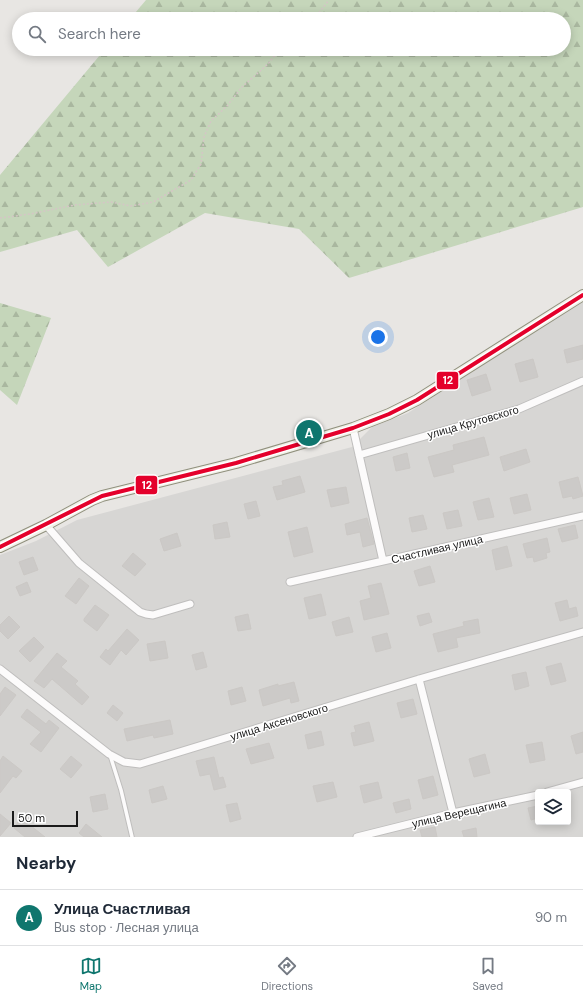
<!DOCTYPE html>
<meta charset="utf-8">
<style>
:root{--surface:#fff;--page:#f2f2f3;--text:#1f2937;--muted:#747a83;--line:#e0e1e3;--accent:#0f766e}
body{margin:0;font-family:"DM Sans",sans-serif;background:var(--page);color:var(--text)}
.controls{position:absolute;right:12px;bottom:12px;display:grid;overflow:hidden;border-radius:4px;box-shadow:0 2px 10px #0003}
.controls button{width:36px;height:36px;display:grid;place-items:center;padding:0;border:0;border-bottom:1px solid var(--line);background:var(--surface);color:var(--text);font:20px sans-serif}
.scale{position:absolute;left:12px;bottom:10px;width:66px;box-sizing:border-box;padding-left:4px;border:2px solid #1a1a1a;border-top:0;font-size:11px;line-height:14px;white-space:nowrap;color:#1a1a1a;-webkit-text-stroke:3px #fff;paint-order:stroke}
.you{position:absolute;left:378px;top:337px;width:14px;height:14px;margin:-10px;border:3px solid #fff;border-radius:50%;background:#1a73e8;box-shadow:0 0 0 6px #1a73e833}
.badge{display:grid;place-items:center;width:26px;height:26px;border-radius:50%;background:var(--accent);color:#fff;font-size:13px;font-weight:700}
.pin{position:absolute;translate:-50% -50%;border:2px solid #fff;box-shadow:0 1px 4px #0006}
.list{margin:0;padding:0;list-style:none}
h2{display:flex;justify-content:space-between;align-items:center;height:52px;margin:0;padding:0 16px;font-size:17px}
h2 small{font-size:13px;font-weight:400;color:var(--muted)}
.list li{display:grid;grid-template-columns:26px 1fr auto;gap:12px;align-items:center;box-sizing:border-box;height:56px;padding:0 16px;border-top:1px solid var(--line)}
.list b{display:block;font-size:15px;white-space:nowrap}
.list p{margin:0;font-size:13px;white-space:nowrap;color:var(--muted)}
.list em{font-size:13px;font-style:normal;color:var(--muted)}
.icon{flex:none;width:22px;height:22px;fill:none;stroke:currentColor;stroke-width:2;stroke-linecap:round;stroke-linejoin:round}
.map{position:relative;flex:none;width:583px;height:837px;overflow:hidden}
.search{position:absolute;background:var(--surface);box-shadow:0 2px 10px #0003;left:12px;right:12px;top:12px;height:44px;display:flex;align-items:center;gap:10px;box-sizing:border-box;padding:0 14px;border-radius:22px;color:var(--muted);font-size:15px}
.sheet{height:108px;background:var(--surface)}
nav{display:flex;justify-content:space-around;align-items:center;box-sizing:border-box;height:56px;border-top:1px solid var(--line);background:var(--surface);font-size:11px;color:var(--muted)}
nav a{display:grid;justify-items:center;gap:2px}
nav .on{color:var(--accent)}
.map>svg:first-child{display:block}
</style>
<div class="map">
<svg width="583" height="837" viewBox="0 0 583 837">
<defs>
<pattern id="forest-firs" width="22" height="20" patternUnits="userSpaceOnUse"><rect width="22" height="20" fill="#c5d6ba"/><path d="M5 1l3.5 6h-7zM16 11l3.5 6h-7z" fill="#a9b79f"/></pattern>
</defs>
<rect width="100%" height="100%" fill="#e8e6e3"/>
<!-- residential -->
<path fill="#d7d6d4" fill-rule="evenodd" d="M 583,300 L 583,837 L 0,837 L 0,555 L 36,541 L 77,520 L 352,447 L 372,427 L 408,413 ZM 538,792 L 568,792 L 568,822 L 538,822 Z"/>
<!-- forest -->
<path fill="url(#forest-firs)" d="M 146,0 L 583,0 L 583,207 L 349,278 L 299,229 L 205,213 L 108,267 L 77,230 L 0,252 L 0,175 L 105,49 L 564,49 L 564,19 L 130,19 Z
M 0,303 L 51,318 L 17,405 L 0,390 Z"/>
<!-- building -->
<path fill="#cccac8" stroke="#cbc8c5" d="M 583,345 L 583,359 L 567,363 L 564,350 Z
M 533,359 L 538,377 L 520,382 L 515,364 Z
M 486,374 L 491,390 L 472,396 L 467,380 Z
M 484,437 L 489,455 L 452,465 L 454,472 L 434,477 L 428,457 L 454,450 L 453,445 Z
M 526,449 L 530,462 L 504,471 L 500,457 Z
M 407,453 L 410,468 L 396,471 L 393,457 Z
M 300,476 L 305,492 L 277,500 L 273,487 L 283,485 L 282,481 Z
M 578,477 L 583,496 L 573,499 L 572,496 L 563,498 L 559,482 Z
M 346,487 L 349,503 L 331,507 L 327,490 Z
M 527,494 L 531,510 L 514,514 L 510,498 Z
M 489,498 L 494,517 L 478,520 L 473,502 Z
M 256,501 L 260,516 L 248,519 L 244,504 Z
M 458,510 L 462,526 L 447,529 L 443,513 Z
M 423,515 L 427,529 L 412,532 L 409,518 Z
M 367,518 L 374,544 L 363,547 L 360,532 L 347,535 L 345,524 Z
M 227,522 L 230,537 L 215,539 L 213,525 Z
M 575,525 L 578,538 L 562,542 L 558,529 Z
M 307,527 L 313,552 L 294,557 L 288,532 Z
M 177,533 L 181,546 L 164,551 L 160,539 Z
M 547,538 L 550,552 L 546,553 L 547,558 L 534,562 L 533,557 L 527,558 L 523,544 Z
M 507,546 L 512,566 L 496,570 L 492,550 Z
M 133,553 L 146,564 L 135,576 L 122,566 Z
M 33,557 L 38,570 L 24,575 L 19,562 Z
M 430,566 L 435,582 L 419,586 L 414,571 Z
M 79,578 L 89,586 L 76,604 L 65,596 Z
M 27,582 L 31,592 L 20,596 L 16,587 Z
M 381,583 L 389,614 L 364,620 L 360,601 L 371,598 L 368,586 Z
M 321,594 L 326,615 L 309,619 L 304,598 Z
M 567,600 L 569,609 L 576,607 L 578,616 L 560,621 L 555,603 Z
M 95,605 L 109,615 L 97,631 L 84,621 L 84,619 Z
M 429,613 L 432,622 L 420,626 L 417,616 Z
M 248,614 L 251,629 L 238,631 L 235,617 Z
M 9,616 L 20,627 L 8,639 L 0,631 L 0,625 Z
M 349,617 L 353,632 L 336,636 L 332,622 Z
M 478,619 L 480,633 L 456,638 L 458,647 L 438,652 L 433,634 L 464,626 L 463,622 Z
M 127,629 L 139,640 L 126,655 L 121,650 L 110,665 L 100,657 L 106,649 L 108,651 Z
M 387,633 L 391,648 L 376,652 L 372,637 Z
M 34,637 L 44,647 L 30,662 L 19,651 Z
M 165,641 L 168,658 L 150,661 L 147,644 Z
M 203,652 L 207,667 L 196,670 L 192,655 Z
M 57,653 L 67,661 L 61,667 L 78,681 L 75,684 L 89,697 L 82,705 L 52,679 L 44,688 L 34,681 Z
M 561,663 L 566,681 L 551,685 L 546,667 Z
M 526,672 L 529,686 L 515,690 L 512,675 Z
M 294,682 L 299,701 L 291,703 L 290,698 L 263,706 L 259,690 L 278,684 L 278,686 Z
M 5,687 L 16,695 L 0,716 L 0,694 Z
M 242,687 L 246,701 L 231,705 L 228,691 Z
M 413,699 L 417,714 L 401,718 L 397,703 Z
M 113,705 L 123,713 L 117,721 L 107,713 Z
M 27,709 L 46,724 L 49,720 L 59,728 L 41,752 L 30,744 L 41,732 L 21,717 Z
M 170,720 L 173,734 L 154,738 L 153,735 L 127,741 L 124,729 Z
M 369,722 L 374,741 L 354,746 L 351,733 L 356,732 L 354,726 Z
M 321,731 L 324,745 L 308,749 L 305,735 Z
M 583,732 L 583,752 L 576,754 L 571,736 Z
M 542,742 L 545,760 L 530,763 L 526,745 Z
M 269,743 L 274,758 L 251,764 L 246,749 Z
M 485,754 L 490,773 L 474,777 L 469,759 Z
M 3,756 L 22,771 L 16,778 L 13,776 L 0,793 L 0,761 Z
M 71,756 L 82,765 L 71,778 L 60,769 Z
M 214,757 L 219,778 L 223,777 L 226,787 L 214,790 L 210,774 L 200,776 L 196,761 Z
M 433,776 L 438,795 L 423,799 L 418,780 Z
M 333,782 L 337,797 L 317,802 L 313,786 Z
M 378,782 L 382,798 L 364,803 L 360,786 Z
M 163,786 L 167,799 L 152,803 L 149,790 Z
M 105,794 L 108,809 L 93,812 L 90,797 Z
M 409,799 L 411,809 L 396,813 L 393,803 Z
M 237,803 L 241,819 L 230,822 L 226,805 Z
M 538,806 L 538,818 L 531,820 L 528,808 Z
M 0,814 L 11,823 L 0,836 Z
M 21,818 L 45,837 L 25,837 L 14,828 Z
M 86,824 L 102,837 L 84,837 L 79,833 Z
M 435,827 L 437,837 L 422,837 L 420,830 Z
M 476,828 L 477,837 L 464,837 L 462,831 Z"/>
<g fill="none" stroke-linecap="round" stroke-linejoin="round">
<defs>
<path id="service" d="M 110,755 L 121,790 L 132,837"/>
<path id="minor" d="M 353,428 L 383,561
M 359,455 L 519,409 L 583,381
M 46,525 L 79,563 L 140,612 L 146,614 L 153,615 L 190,604
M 290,582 L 583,516
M 0,669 L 109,754 L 124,762 L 140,764 L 419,679 L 583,632
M 419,679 L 453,813
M 547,792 L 583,782
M 357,837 L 453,813 L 538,795"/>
<path id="secondary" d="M 0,547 L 46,525 L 92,500 L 102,496 L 236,463 L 353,428 L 389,414 L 417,400 L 583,295"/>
</defs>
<!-- service casing -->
<use href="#service" stroke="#bfbebd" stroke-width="5.5"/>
<!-- minor casing -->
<use href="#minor" stroke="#bfbebd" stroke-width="9"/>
<!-- secondary casing -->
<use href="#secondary" stroke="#90907d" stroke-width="12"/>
<!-- path -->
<path stroke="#d4c6c5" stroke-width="1.5" stroke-dasharray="2 2" stroke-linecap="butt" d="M 314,19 L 329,0
M 0,218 L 30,214 L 75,205 L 111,202 L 131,206 L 153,202 L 191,180 L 201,164 L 204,137 L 211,121 L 227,106 L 242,87 L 268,64 L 280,49"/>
<!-- service -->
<use href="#service" stroke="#fcfbfb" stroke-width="3.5"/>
<!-- minor -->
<use href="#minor" stroke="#fcfbfb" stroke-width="7"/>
<!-- secondary -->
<use href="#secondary" stroke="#f1f1e9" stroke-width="10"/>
<defs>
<path id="bus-1" d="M 0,547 L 102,496 L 236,463 L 353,428 L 389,414 L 417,400 L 583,295"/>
</defs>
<!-- bus-1 casing -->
<use href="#bus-1" stroke="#fff" stroke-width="7"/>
<!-- bus-1 -->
<use href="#bus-1" stroke="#e4002b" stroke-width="4"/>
</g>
<g text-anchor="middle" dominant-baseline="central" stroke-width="3" stroke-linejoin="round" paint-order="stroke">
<!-- street labels -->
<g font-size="11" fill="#1a1a1a" stroke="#fff">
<text transform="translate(473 422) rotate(-16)">улица Крутовского</text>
<text transform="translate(437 549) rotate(-13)">Счастливая улица</text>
<text transform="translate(279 722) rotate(-17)">улица Аксеновского</text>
<text transform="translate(459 813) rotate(-13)">улица Верещагина</text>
</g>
</g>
<g stroke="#fff" stroke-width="1.5">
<rect x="436" y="371" width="23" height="19" rx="4" fill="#e4002b"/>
<rect x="135" y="475" width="23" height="20" rx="4" fill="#e4002b"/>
</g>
<g font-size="11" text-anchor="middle" font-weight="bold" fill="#fff">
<text x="448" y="384">12</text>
<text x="147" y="489">12</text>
</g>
</svg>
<div class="controls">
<button><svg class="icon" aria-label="layers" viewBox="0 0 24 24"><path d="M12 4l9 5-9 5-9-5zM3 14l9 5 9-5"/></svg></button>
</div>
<div class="scale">50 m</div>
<div class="you"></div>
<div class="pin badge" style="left:309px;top:433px">A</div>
<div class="search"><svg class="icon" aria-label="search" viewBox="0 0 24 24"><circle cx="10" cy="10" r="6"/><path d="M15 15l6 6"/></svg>Search here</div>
</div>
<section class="sheet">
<h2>Nearby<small></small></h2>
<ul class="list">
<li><span class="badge">A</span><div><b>Улица Счастливая</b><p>Bus stop · Лесная улица</p></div><em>90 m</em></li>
</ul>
</section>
<nav>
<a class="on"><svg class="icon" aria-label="map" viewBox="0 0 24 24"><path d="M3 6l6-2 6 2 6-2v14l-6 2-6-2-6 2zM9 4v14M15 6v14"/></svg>Map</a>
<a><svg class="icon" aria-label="directions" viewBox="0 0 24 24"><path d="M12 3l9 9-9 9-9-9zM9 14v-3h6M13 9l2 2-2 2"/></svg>Directions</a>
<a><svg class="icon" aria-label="saved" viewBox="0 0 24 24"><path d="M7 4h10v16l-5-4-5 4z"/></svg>Saved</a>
</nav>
